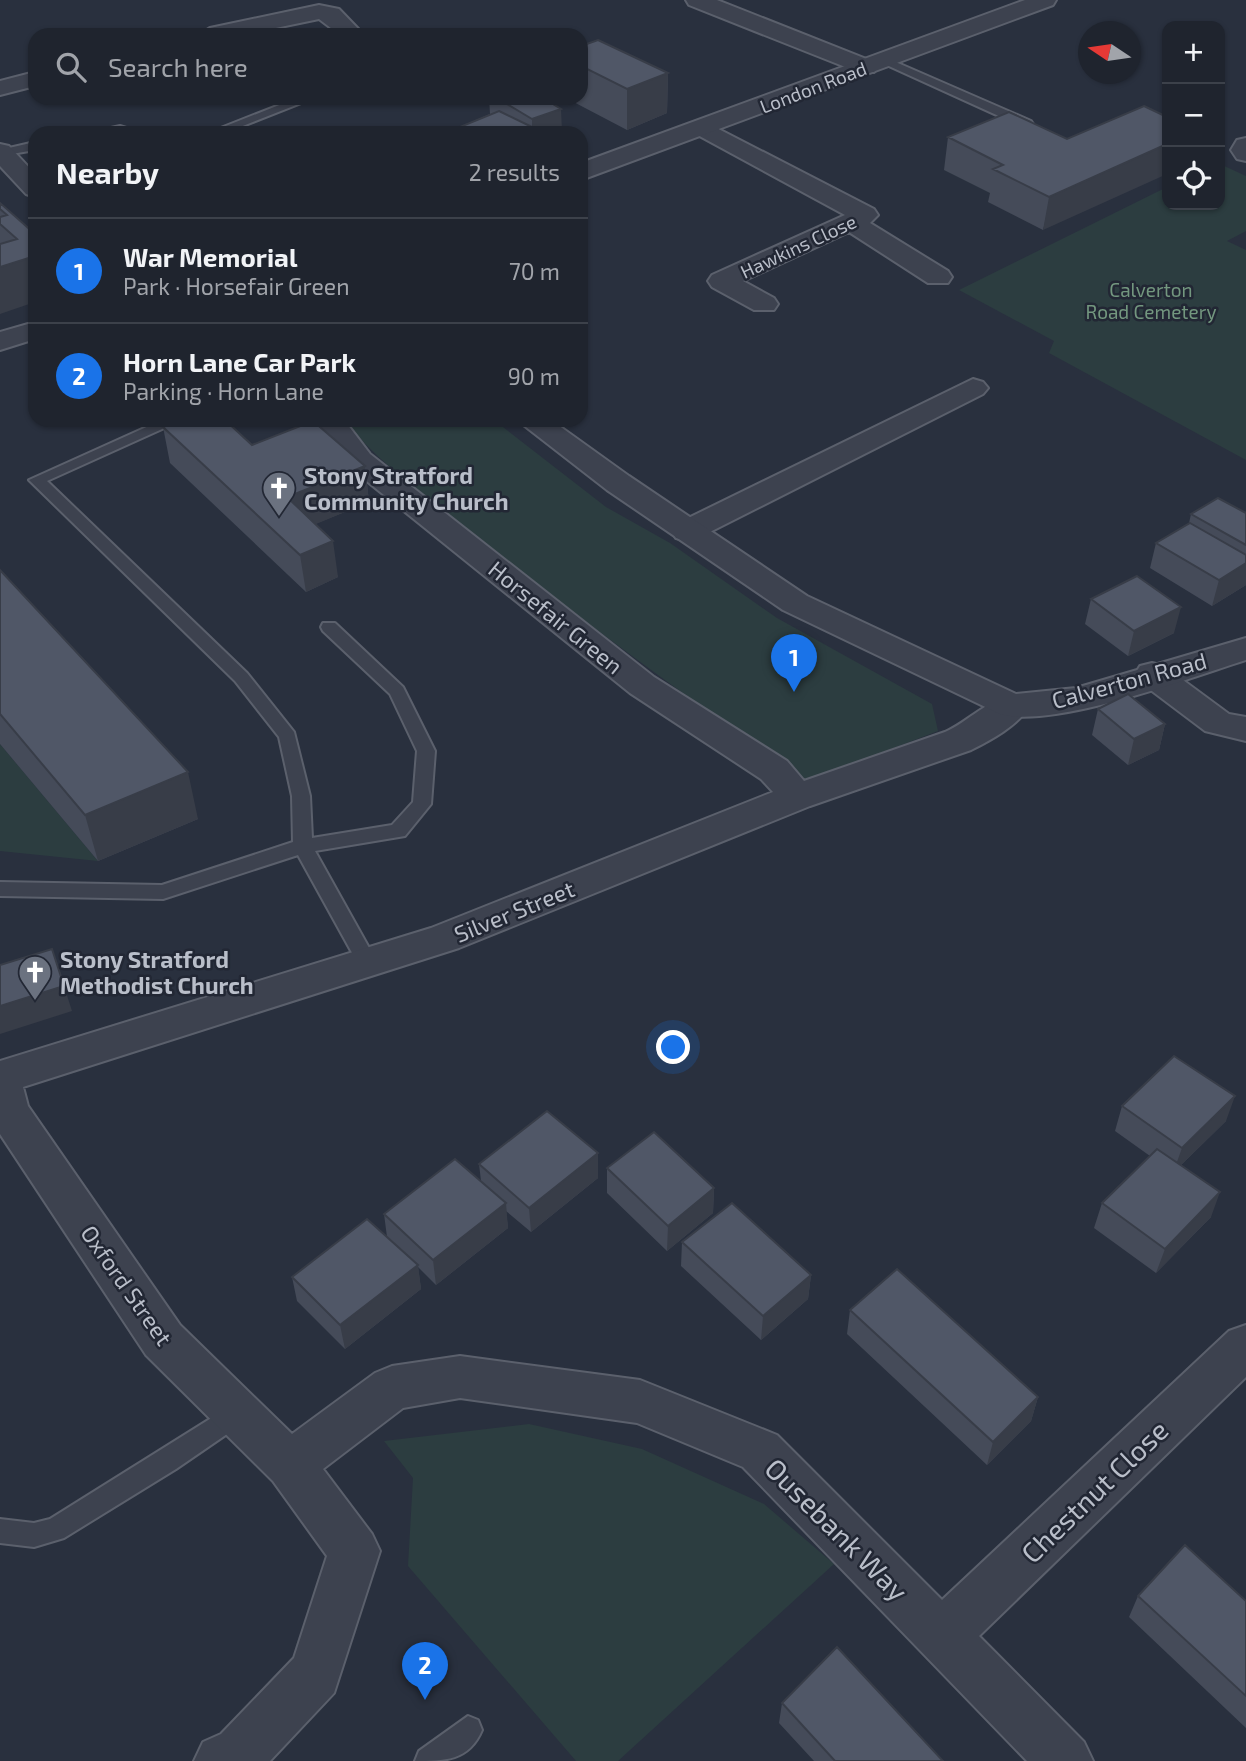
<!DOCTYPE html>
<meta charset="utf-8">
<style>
:root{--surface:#1f242e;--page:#272c36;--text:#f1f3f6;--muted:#a1a4aa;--line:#3c414a;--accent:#1a73e8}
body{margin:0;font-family:"Exo 2",sans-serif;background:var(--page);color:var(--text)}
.controls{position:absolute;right:21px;top:21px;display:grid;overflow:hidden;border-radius:14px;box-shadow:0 2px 5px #0004}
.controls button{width:63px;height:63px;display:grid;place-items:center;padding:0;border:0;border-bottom:2px solid var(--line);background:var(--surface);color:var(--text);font:35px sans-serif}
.compass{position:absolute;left:1078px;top:21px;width:63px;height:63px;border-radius:50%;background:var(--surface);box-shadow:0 2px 5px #0004;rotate:283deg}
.you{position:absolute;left:674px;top:1048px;width:24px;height:24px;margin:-18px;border:5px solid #fff;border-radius:50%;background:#1a73e8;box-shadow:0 0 0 10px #1a73e833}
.badge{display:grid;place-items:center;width:46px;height:46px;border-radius:50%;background:var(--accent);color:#fff;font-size:23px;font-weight:700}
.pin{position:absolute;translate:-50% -58px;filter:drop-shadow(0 2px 4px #0008)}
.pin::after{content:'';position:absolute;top:37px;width:24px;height:21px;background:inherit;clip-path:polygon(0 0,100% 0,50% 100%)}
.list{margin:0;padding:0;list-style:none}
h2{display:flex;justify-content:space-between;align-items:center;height:91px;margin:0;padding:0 28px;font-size:30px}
h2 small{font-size:23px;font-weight:400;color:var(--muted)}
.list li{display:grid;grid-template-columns:46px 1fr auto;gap:21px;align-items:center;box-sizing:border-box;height:105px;padding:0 28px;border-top:2px solid var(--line)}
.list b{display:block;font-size:26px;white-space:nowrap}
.list p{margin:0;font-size:23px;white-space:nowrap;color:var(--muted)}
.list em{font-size:23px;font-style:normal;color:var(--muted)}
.icon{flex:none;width:38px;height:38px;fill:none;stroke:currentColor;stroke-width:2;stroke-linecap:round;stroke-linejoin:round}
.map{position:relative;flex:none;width:1246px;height:1761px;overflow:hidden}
.search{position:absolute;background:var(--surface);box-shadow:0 2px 5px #0004;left:28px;top:28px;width:560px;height:77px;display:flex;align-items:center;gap:18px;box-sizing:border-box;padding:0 24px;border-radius:21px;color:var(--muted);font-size:26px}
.panel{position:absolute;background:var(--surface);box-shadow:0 2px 5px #0004;left:28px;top:126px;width:560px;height:301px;border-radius:21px}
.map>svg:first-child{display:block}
</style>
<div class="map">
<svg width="1246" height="1761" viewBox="0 0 1246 1761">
<rect width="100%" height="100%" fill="#29303e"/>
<!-- green -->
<path fill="#2c3d40" d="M 1220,164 L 1246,176 L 1246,231 L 1227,241 L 1246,250 L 1246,460 L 1049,353 L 1054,341 L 959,290 L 1167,187 L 1167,205 L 1220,205 Z
M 343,420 L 494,420 L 606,507 L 670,543 L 777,618 L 932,704 L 938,731 L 808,781 C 699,706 594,630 491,548 C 440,508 386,470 343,420 Z
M 0,744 L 98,861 L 0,851 Z
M 529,1424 L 642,1449 L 764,1504 L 834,1564 L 618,1761 L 576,1761 L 408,1566 L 413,1478 L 384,1441 Z"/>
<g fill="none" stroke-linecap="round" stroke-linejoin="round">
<defs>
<path id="service" d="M 884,57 L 1031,121 L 1033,124 L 1023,127 L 880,62 L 878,60 Z
M 297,98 L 314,98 L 225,133 L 208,133 Z
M 120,126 L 142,133 L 88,133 Z
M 35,142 L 35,150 L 0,156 L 0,150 Z
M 162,420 L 182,420 L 47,481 L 247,673 L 294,732 L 310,796 L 312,838 L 392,825 L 413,802 L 417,751 L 390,694 L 323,631 L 321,627 L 323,623 L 335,623 L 403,687 L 435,751 L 431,804 L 405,836 L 315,851 L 378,964 L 375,969 L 361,969 L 298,855 L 163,899 L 0,896 L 0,882 L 162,885 L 293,842 L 292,796 L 279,737 L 235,681 L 29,480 Z
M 237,1402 L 246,1405 L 249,1413 L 246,1421 L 176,1469 L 64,1538 L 34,1547 L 0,1543 L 0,1519 L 34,1523 L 50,1519 Z
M 468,1716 L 478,1720 L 482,1730 C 469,1761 444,1761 415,1761 L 419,1751 Z"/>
<path id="minor" d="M 686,0 L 717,0 L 874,62 L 878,67 L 874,72 L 858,72 L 689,5 Z
M 319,5 L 339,9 L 364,35 L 340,35 L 319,19 L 242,35 L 199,35 L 210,28 Z
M 35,72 L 35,86 L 0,95 L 0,81 Z
M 703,121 L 874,209 L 878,215 L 870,223 L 948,271 L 952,277 L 948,283 L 928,283 L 849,232 L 743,281 L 774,298 L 778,304 L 774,310 L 754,310 L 712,287 L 708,281 L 712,275 L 845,215 L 694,133 L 691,128 L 694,123 Z
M 1246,138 L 1246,161 L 1237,159 L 1231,150 L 1237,140 Z
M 35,322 L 35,339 L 0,350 L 0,332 Z
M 973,379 L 983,382 L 988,388 L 983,394 L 698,538 L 687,541 L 676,538 L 671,531 L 676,524 Z
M 313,420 L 344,420 L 370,454 L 654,677 L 787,761 L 804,781 L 945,732 C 971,721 995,690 1024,698 L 1030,706 C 1017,726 991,740 971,750 L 810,806 L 459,948 L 23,1087 L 28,1106 L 180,1325 L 292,1434 L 375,1373 L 392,1366 L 460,1356 L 640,1380 L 777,1435 L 942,1600 L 1229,1331 L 1246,1325 L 1246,1377 L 979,1636 L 1084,1742 L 1093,1761 L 1027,1761 L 743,1467 L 637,1423 L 460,1398 L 403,1408 L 323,1469 L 372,1534 L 380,1551 L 334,1693 L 270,1761 L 194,1761 L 203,1742 L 221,1734 L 294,1658 L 327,1556 L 273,1481 L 146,1355 L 0,1134 L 0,1061 L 431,928 L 773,792 L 761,779 L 630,693 L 348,466 Z
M 1152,663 L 1164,666 L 1229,714 L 1246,717 L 1246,741 L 1205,731 L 1140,682 L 1135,674 L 1140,666 Z"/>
<path id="tertiary" d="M 1025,0 L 1056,0 L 1053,5 L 581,180 L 581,163 Z
M 0,144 L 9,146 L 35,174 L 35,197 L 26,194 L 0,166 Z
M 517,420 L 551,420 L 629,476 L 807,596 L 1016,694 L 1076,688 L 1246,638 L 1246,660 C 1189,678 1054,729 1000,714 L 783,610 L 607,490 Z"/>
</defs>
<!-- service casing -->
<use href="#service" stroke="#5b606c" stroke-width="4"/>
<!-- minor casing -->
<use href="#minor" stroke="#5b606c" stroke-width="4"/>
<!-- tertiary casing -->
<use href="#tertiary" stroke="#5b606c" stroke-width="4"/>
<!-- service -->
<use href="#service" fill="#3d424f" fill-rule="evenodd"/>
<!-- minor -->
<use href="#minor" fill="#3d424f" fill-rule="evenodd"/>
<!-- tertiary -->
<use href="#tertiary" fill="#3d424f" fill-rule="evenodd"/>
</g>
<!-- wall -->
<path fill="#454b59" d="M 581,46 L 668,73 L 667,113 L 627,130 L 566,98 L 581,98 Z
M 489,98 L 543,98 L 562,131 L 557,133 L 450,133 L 450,131 L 490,114 Z
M 948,137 L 1067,139 L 1043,230 L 988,202 L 990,193 L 944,170 Z
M 0,203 L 35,234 L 0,314 Z
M 163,427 L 365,466 L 369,502 L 315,524 L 338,577 L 306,592 L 170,463 Z
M 1246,513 L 1246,585 L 1212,606 L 1150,568 L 1156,543 L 1189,523 L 1191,514 Z
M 0,570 L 198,819 L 98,861 L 0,744 Z
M 1091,599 L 1174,633 L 1128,656 L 1085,624 Z
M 1098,709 L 1165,724 L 1159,750 L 1128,765 L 1092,735 Z
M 1122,1106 L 1226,1121 L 1181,1165 L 1211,1217 L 1156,1273 L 1094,1228 L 1102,1203 L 1150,1156 L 1115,1131 Z
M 479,1164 L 598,1178 L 531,1232 L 506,1211 L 508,1228 L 436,1285 L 418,1267 L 421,1289 L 345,1349 L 297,1301 L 292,1277 L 387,1237 L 384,1214 L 481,1181 Z
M 607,1168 L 714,1188 L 713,1213 L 667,1251 L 607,1193 Z
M 682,1242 L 811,1275 L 808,1299 L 761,1340 L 681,1266 Z
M 850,1310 L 1038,1397 L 1031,1421 L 987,1465 L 847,1334 Z
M 1138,1596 L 1246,1601 L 1246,1728 L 1129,1617 Z
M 782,1703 L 943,1761 L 814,1761 L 779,1723 Z"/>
<!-- shaded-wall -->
<path fill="#383d48" d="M 668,73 L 667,113 L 627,130 L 627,89 Z
M 561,109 L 562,131 L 557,133 L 518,133 L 532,127 L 532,119 Z
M 1167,144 L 1167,174 L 1043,230 L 1049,197 Z
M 35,256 L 35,302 L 0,314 L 0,267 Z
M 365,466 L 369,502 L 292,534 L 287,497 Z
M 333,541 L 338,577 L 306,592 L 300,555 Z
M 1246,563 L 1246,585 L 1212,606 L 1219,580 Z
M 1181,607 L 1174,633 L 1128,656 L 1134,631 Z
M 1165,724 L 1159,750 L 1128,765 L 1134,739 Z
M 188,772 L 198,819 L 98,861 L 85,815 Z
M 64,986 L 72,1011 L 0,1034 L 0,1006 Z
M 1235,1096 L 1226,1121 L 1173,1173 L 1182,1148 Z
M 598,1153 L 598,1178 L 531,1232 L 529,1208 Z
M 714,1188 L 713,1213 L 667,1251 L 668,1226 Z
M 1220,1192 L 1211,1217 L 1156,1273 L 1165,1249 Z
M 506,1203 L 508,1228 L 436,1285 L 433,1260 Z
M 418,1265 L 421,1289 L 345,1349 L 340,1325 Z
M 811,1275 L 808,1299 L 761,1340 L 763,1316 Z
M 1038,1397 L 1031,1421 L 987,1465 L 993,1442 Z"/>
<!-- building -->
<path fill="#505767" stroke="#383d48" stroke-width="2" d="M 598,40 L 668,73 L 627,89 L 581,66 L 581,46 Z
M 497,98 L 543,98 L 561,109 L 532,119 Z
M 1144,106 L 1167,117 L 1167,144 L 1049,197 L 993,169 L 1003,165 L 948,137 L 1009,112 L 1067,139 Z
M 499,111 L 532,127 L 518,133 L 454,133 L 450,131 Z
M 436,130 L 443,133 L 428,133 Z
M 0,203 L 35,234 L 35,256 L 0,267 L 0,244 L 17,239 L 0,224 L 0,217 L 7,215 L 0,209 Z
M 181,420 L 225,420 L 252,445 L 313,421 L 365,466 L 287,497 L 333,541 L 300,555 L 163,427 Z
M 1218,498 L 1246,513 L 1246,545 L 1191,514 Z
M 1190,523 L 1246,555 L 1246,563 L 1219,580 L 1156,543 Z
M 0,570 L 188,772 L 85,815 L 0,714 Z
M 1137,576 L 1181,607 L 1134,631 L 1091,599 Z
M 1128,694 L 1165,724 L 1134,739 L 1098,709 Z
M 52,949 L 64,986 L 0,1006 L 0,965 Z
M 1174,1056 L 1235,1096 L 1182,1148 L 1122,1106 Z
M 547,1111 L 598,1153 L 529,1208 L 479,1164 Z
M 654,1132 L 714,1188 L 668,1226 L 607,1168 Z
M 1157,1149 L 1220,1192 L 1165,1249 L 1102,1203 Z
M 455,1159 L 506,1203 L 433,1260 L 384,1214 Z
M 732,1203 L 811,1275 L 763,1316 L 682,1242 Z
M 367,1219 L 418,1265 L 340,1325 L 292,1277 Z
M 897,1269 L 1038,1397 L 993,1442 L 850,1310 Z
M 1185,1545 L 1246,1601 L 1246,1696 L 1138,1596 Z
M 837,1647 L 943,1761 L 835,1761 L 782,1703 Z"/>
<!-- icons -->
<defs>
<symbol id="church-pin" viewBox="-11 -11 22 30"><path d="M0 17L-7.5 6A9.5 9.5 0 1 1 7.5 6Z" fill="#6b7280" stroke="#222734"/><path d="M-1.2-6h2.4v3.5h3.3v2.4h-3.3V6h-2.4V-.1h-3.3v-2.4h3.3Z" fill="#fff"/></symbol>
</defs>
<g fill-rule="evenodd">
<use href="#church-pin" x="260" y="469" width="38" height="52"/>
<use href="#church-pin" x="16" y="953" width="38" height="52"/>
</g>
<g text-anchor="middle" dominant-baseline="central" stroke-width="5" stroke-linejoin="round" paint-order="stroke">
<!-- far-street labels -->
<g font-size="19" fill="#b9bec9" stroke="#222734">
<text transform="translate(813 87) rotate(-21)">London Road</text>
<text transform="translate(798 246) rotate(-25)">Hawkins Close</text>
</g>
<!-- far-park labels -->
<g font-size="19" fill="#73977f" stroke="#222734">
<text x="1151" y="289">Calverton<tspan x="1151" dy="22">Road Cemetery</tspan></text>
</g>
<!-- poi labels -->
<g font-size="23" font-weight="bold" fill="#b9bec9" stroke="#222734" text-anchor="start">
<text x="304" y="475">Stony Stratford<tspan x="304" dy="26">Community Church</tspan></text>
<text x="60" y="959">Stony Stratford<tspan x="60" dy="26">Methodist Church</tspan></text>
</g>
<!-- street labels -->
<g font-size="23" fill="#b9bec9" stroke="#222734">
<text transform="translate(556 617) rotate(39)">Horsefair Green</text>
<text transform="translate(1129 680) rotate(-15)">Calverton Road</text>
<text transform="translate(514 911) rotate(-22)">Silver Street</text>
<text transform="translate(127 1285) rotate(55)">Oxford Street</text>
</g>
<!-- near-street labels -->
<g font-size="28" fill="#b9bec9" stroke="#222734">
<text transform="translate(1094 1491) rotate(-44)">Chestnut Close</text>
<text transform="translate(837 1529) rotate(45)">Ousebank Way</text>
</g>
</g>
</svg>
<div class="controls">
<button>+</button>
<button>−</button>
<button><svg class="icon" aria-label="locate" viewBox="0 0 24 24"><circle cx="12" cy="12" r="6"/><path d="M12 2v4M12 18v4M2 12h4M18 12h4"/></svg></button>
</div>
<svg class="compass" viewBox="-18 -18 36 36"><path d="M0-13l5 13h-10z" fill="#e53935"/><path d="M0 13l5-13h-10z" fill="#a1a4aa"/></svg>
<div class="you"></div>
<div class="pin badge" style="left:794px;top:692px">1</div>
<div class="pin badge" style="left:425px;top:1700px">2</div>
<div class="search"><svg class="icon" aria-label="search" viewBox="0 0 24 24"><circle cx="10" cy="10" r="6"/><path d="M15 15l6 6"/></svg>Search here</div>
<section class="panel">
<h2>Nearby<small>2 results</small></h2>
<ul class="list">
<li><span class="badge">1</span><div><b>War Memorial</b><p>Park · Horsefair Green</p></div><em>70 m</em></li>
<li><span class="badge">2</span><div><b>Horn Lane Car Park</b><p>Parking · Horn Lane</p></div><em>90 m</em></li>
</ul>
</section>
</div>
